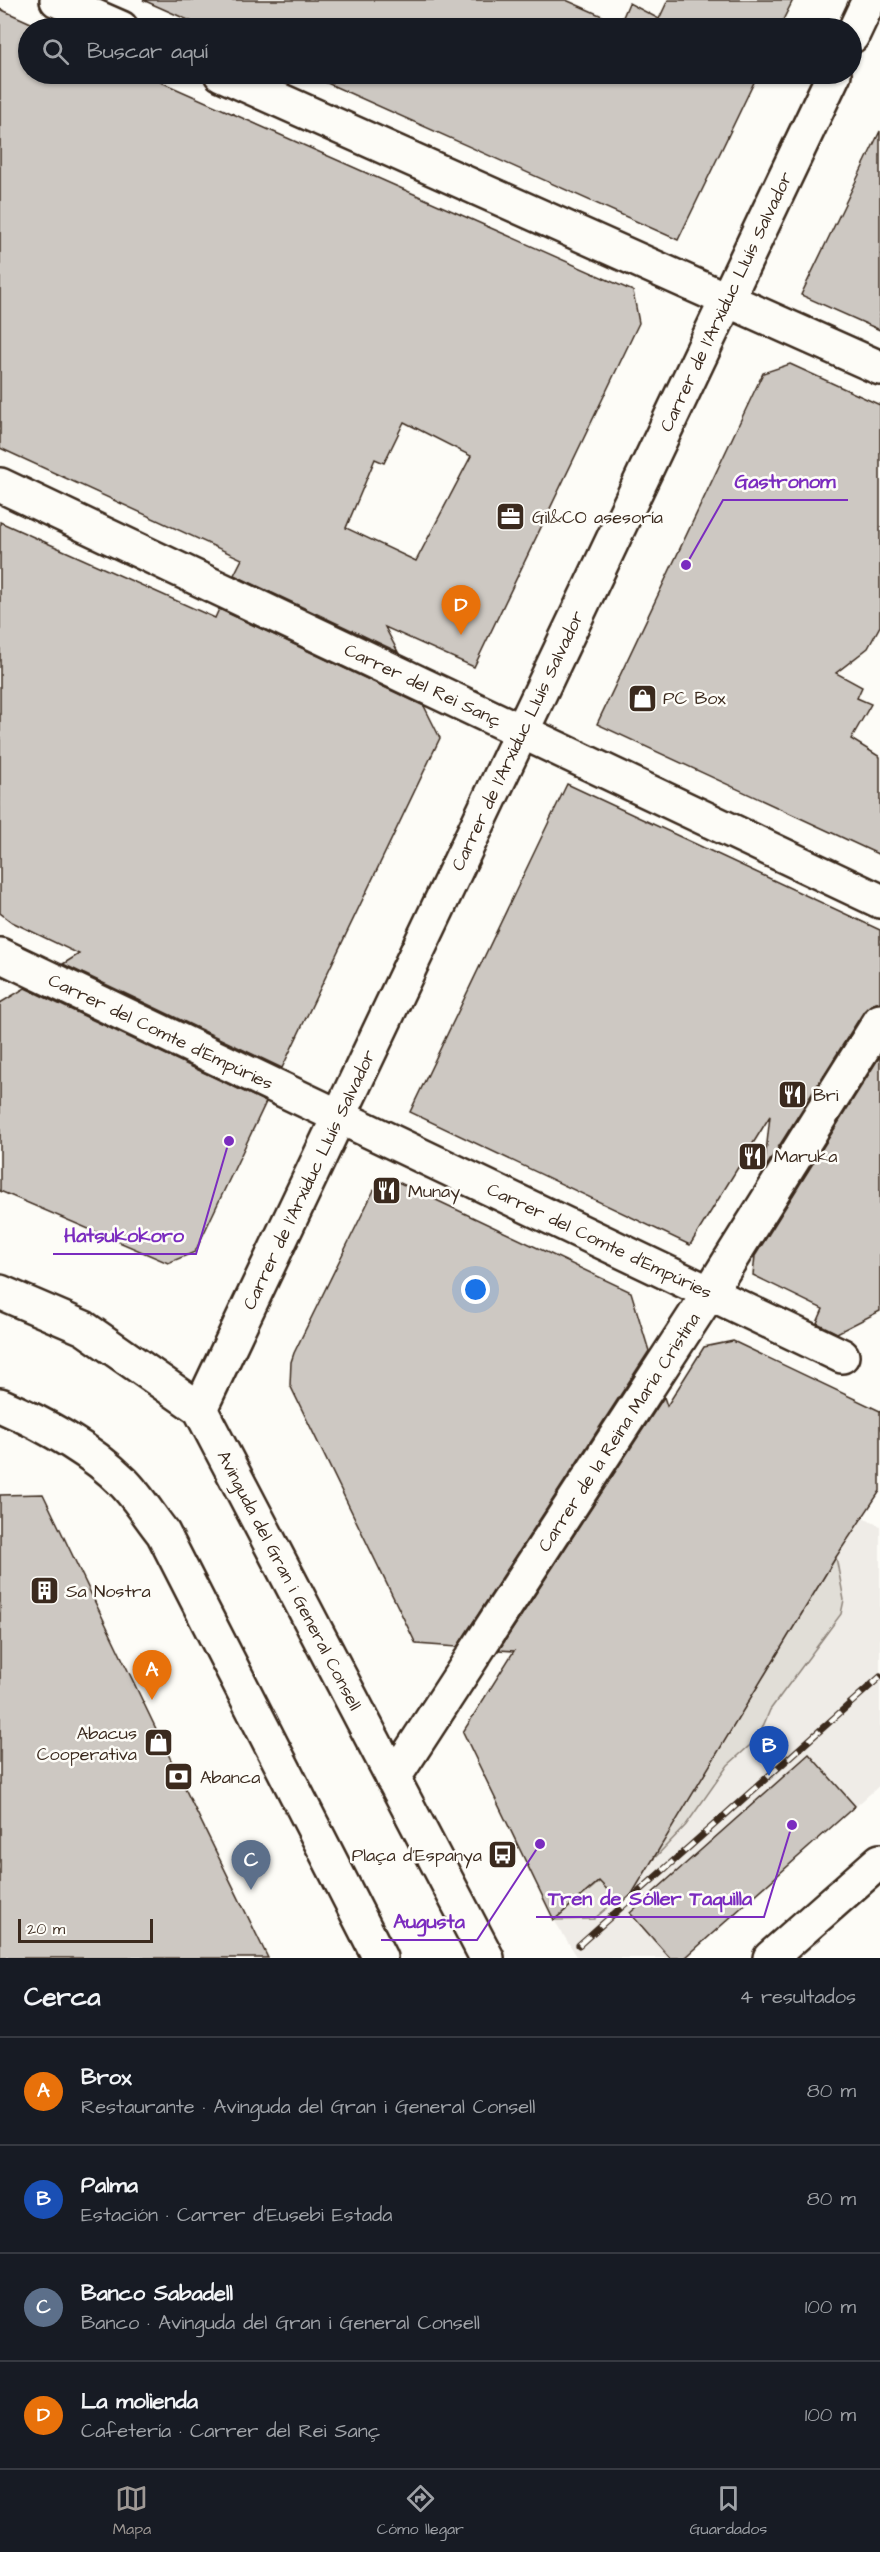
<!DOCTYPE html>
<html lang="es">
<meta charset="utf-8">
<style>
:root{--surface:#171b24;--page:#242831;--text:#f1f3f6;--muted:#9ea1a6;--line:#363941;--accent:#9f9995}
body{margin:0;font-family:"Architects Daughter",sans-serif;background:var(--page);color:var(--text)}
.scale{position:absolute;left:18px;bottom:15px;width:135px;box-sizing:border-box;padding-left:6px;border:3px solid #3b2a1e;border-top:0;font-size:16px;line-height:21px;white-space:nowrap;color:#3b2a1e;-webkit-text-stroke:4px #fdfcf7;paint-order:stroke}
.you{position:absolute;left:476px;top:1290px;width:21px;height:21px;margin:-15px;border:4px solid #fff;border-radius:50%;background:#1a73e8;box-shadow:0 0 0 9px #1a73e833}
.badge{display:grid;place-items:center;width:39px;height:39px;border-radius:50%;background:var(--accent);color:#fff;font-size:20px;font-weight:700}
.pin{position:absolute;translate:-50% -50px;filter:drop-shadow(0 2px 3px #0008)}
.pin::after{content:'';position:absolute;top:32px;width:21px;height:18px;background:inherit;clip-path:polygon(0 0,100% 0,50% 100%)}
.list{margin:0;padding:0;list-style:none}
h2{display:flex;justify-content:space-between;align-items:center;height:78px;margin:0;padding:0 24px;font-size:26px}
h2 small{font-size:20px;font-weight:400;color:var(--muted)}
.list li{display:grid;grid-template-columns:39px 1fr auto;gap:18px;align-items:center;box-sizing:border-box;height:108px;padding:0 24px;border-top:2px solid var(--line)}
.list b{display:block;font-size:22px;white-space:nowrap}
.list p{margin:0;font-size:20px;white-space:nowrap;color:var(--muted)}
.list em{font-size:20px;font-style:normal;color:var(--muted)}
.icon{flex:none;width:33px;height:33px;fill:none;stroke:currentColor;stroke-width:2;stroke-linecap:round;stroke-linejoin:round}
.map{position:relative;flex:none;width:880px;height:1958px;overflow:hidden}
.search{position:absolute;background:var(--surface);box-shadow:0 2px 4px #0004;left:18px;right:18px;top:18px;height:66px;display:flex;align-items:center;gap:15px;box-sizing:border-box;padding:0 21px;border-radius:33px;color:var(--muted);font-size:22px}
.sheet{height:510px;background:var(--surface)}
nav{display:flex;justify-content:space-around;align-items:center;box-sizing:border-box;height:84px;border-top:2px solid var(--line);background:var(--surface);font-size:16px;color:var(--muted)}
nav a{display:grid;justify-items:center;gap:3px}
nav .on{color:var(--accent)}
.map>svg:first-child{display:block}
</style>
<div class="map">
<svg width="880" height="1958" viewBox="0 0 880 1958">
<rect width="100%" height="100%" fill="#fdfcf7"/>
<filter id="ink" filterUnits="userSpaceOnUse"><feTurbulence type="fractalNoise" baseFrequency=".0167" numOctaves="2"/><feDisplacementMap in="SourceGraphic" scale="12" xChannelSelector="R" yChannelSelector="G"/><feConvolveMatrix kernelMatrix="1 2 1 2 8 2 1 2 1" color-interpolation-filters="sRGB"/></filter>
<g filter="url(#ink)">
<!-- built -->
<path fill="#efece7" d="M 863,1518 L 880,1526 L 880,1785 L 685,1958 L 578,1958 L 554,1920 L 680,1814 L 836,1557 Z"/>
<!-- green -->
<path fill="#e1ded7" stroke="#8e847a" stroke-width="1.5" d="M 836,1557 L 844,1600 L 841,1614 L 770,1710 L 758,1738 L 728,1765 L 686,1825 L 607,1908 L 594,1919 L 554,1920 L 680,1814 Z"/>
<!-- building -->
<path fill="#cdc8c2" stroke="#3b2a1e" stroke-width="1.5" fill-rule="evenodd" d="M 143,0 L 566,0 L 620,24 L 629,3 L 659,19 L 668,0 L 793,0 L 779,28 L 206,28 Z
M 0,9 L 42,28 L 28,28 L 28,74 L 143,74 L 633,291 L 639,323 L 474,667 L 385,627 L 398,652 L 234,575 L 242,559 L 0,448 ZM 404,422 L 471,456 L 416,561 L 346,528 L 375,459 L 384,463 Z
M 307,74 L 758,74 L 678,240 Z
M 880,131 L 880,330 L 801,295 Z
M 790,364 L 880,405 L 880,626 L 868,648 L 836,673 L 862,687 L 857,698 L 871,704 L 851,739 L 880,757 L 880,855 L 597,724 L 763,373 Z
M 0,522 L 215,618 L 219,609 L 424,706 L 440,738 L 282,1068 L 63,964 L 79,954 L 12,922 L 0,913 Z
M 567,784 L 880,930 L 880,1002 L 871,1005 L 864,1011 L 764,1170 L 770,1116 L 690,1245 L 410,1112 Z
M 25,988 L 266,1102 L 195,1252 L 168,1263 L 0,1191 L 0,1003 Z
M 880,1056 L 880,1311 L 837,1333 L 817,1323 L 823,1309 L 753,1275 L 755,1256 Z
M 398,1182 L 631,1292 L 649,1351 L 457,1647 L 416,1644 L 290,1385 L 291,1362 L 294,1353 L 374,1190 Z
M 733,1341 L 880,1411 L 880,1491 L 836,1557 L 624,1907 L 599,1881 L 554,1920 L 463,1732 L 514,1651 L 499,1650 L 664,1397 L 667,1406 L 704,1347 Z
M 43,1494 L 172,1762 L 268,1958 L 0,1958 L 0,1495 Z
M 809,1754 L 855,1806 L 685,1958 L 670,1958 L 630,1913 Z"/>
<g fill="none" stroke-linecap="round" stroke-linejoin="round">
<defs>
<g id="minor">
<path d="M 57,0 L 121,28"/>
<path d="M 852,36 L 869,0"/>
<path d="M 221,74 L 880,368"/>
<path id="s1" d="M 0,485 L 880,901"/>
<path id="s2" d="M 0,955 L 842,1356"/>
<path id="s3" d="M 200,1409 L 834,74"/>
<path id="s4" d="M 393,1779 L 710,1292 L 880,1021"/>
</g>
<g id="major">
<path id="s5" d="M 0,1292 L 84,1328 L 200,1409 L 487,1958"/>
<path d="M 0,1405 C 43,1424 89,1448 123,1482 C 138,1497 150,1517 163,1533 L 380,1958"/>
<path d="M 770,1958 L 880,1861"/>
</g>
</defs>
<!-- minor casing -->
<use href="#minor" stroke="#3b2a1e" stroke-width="38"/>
<!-- major casing -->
<use href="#major" stroke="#3b2a1e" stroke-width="38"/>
<!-- minor -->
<use href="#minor" stroke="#fdfcf7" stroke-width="33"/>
<!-- major -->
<use href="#major" stroke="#fdfcf7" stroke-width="33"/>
<defs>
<path id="rail" d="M 579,1945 L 880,1677"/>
</defs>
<!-- rail casing -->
<use href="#rail" stroke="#3b2a1e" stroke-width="7"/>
<!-- rail -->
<use href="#rail" stroke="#fdfcf7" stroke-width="4.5" stroke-dasharray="14" stroke-linecap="butt"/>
</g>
</g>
<!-- icons -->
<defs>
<symbol id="office-square" viewBox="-11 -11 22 22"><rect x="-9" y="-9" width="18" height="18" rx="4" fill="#3b2a1e" stroke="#fdfcf7"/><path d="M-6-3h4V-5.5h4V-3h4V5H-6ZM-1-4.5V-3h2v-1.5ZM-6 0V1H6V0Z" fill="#fff"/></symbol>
<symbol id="shop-square" viewBox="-11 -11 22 22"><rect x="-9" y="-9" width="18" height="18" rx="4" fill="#3b2a1e" stroke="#fdfcf7"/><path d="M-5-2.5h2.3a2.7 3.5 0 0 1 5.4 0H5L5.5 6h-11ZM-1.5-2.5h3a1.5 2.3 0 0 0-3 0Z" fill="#fff"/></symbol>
<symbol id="restaurant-square" viewBox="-11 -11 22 22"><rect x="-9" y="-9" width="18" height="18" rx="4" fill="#3b2a1e" stroke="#fdfcf7"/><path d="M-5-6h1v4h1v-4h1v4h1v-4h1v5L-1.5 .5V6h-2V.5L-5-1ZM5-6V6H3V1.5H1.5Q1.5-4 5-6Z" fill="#fff"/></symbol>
<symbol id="building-square" viewBox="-11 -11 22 22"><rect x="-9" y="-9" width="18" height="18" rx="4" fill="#3b2a1e" stroke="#fdfcf7"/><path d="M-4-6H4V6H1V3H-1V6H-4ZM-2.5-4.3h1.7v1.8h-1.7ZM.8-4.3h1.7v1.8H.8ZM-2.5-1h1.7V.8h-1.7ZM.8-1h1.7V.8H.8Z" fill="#fff"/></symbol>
<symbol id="bank-square" viewBox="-11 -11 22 22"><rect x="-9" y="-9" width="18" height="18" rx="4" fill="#3b2a1e" stroke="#fdfcf7"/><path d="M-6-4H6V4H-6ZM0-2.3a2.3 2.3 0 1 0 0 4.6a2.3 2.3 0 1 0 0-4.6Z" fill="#fff"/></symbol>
<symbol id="bus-square" viewBox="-11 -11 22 22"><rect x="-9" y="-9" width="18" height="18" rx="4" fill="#3b2a1e" stroke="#fdfcf7"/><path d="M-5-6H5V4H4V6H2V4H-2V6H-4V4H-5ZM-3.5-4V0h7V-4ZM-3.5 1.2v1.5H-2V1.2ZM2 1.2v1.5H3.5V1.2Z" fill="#fff"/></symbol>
</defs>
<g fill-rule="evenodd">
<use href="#office-square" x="494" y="500" width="33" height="33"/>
<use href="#shop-square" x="626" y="682" width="33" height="33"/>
<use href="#restaurant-square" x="776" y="1078" width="33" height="33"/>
<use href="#restaurant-square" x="736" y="1140" width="33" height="33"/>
<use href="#restaurant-square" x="370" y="1174" width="33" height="33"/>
<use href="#building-square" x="28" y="1574" width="33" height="33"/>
<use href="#shop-square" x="142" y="1726" width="33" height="33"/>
<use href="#bank-square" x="162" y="1760" width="33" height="33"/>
<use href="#bus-square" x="486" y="1838" width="33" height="33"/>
</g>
<g text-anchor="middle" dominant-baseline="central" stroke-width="5" stroke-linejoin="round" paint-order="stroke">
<!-- street labels -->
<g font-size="18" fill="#3b2a1e" stroke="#fdfcf7">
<text stroke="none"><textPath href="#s3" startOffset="1226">Carrer de l'Arxiduc Lluís Salvador</textPath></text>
<text stroke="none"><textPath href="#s1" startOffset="468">Carrer del Rei Sanç</textPath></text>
<text stroke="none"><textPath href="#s3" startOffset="740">Carrer de l'Arxiduc Lluís Salvador</textPath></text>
<text stroke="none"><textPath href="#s2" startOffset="178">Carrer del Comte d'Empúries</textPath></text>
<text stroke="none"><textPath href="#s3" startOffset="254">Carrer de l'Arxiduc Lluís Salvador</textPath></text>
<text stroke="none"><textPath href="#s2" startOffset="664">Carrer del Comte d'Empúries</textPath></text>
<text stroke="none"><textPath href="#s4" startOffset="414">Carrer de la Reina Maria Cristina</textPath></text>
<text stroke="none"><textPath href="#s5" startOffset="426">Avinguda del Gran i General Consell</textPath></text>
</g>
<!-- poi labels -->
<g font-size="18" fill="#3b2a1e" stroke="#fdfcf7" text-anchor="start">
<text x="532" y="517">Gil&amp;CO asesoría</text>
<text x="663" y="698">PC Box</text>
<text x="813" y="1095">Bri</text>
<text x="774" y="1156">Maruka</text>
<text x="408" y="1191">Munay</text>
<text x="66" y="1591">Sa Nostra</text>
<text x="137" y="1733" text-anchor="end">Abacus<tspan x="137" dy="21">Cooperativa</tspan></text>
<text x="200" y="1777">Abanca</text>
<text x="482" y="1855" text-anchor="end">Plaça d'Espanya</text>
</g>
</g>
<!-- callouts -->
<path fill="none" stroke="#7b2cbf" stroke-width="2" d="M686 565L723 500H848M229 1141L196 1254H53M792 1825L764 1917H536M540 1844L477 1940H381"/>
<g fill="#7b2cbf" stroke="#fdfcf7" stroke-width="2">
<circle cx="686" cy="565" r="6"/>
<circle cx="229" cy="1141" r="6"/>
<circle cx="792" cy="1825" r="6"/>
<circle cx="540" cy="1844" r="6"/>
</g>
<g font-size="20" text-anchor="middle" font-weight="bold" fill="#7b2cbf" stroke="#fdfcf7" stroke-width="5" stroke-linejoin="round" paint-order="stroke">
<text x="785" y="488">Gastronom</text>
<text x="124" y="1242">Hatsukokoro</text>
<text x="650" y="1905">Tren de Sóller Taquilla</text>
<text x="429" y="1928">Augusta</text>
</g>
</svg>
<div class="scale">20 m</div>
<div class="you"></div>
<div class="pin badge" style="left:152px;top:1700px;background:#e8710a">A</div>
<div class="pin badge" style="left:769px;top:1776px;background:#1a4fb4">B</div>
<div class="pin badge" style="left:251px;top:1890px;background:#5c6f8a">C</div>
<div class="pin badge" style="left:461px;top:635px;background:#e8710a">D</div>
<div class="search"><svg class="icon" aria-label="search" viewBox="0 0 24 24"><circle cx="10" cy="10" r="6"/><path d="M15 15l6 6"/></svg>Buscar aquí</div>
</div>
<section class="sheet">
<h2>Cerca<small>4 resultados</small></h2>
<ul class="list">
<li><span class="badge" style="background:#e8710a">A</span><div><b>Brox</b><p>Restaurante · Avinguda del Gran i General Consell</p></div><em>80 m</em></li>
<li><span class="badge" style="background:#1a4fb4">B</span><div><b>Palma</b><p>Estación · Carrer d'Eusebi Estada</p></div><em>80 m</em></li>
<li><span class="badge" style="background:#5c6f8a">C</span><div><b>Banco Sabadell</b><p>Banco · Avinguda del Gran i General Consell</p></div><em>100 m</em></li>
<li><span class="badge" style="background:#e8710a">D</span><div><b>La molienda</b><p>Cafetería · Carrer del Rei Sanç</p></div><em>100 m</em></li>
</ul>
</section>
<nav>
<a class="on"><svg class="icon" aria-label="map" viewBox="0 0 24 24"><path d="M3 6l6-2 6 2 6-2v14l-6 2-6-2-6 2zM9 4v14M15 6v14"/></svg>Mapa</a>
<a><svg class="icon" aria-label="directions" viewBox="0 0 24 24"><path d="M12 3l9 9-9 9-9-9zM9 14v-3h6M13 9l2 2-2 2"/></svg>Cómo llegar</a>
<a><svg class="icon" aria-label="saved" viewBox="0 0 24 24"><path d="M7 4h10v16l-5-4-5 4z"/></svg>Guardados</a>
</nav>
